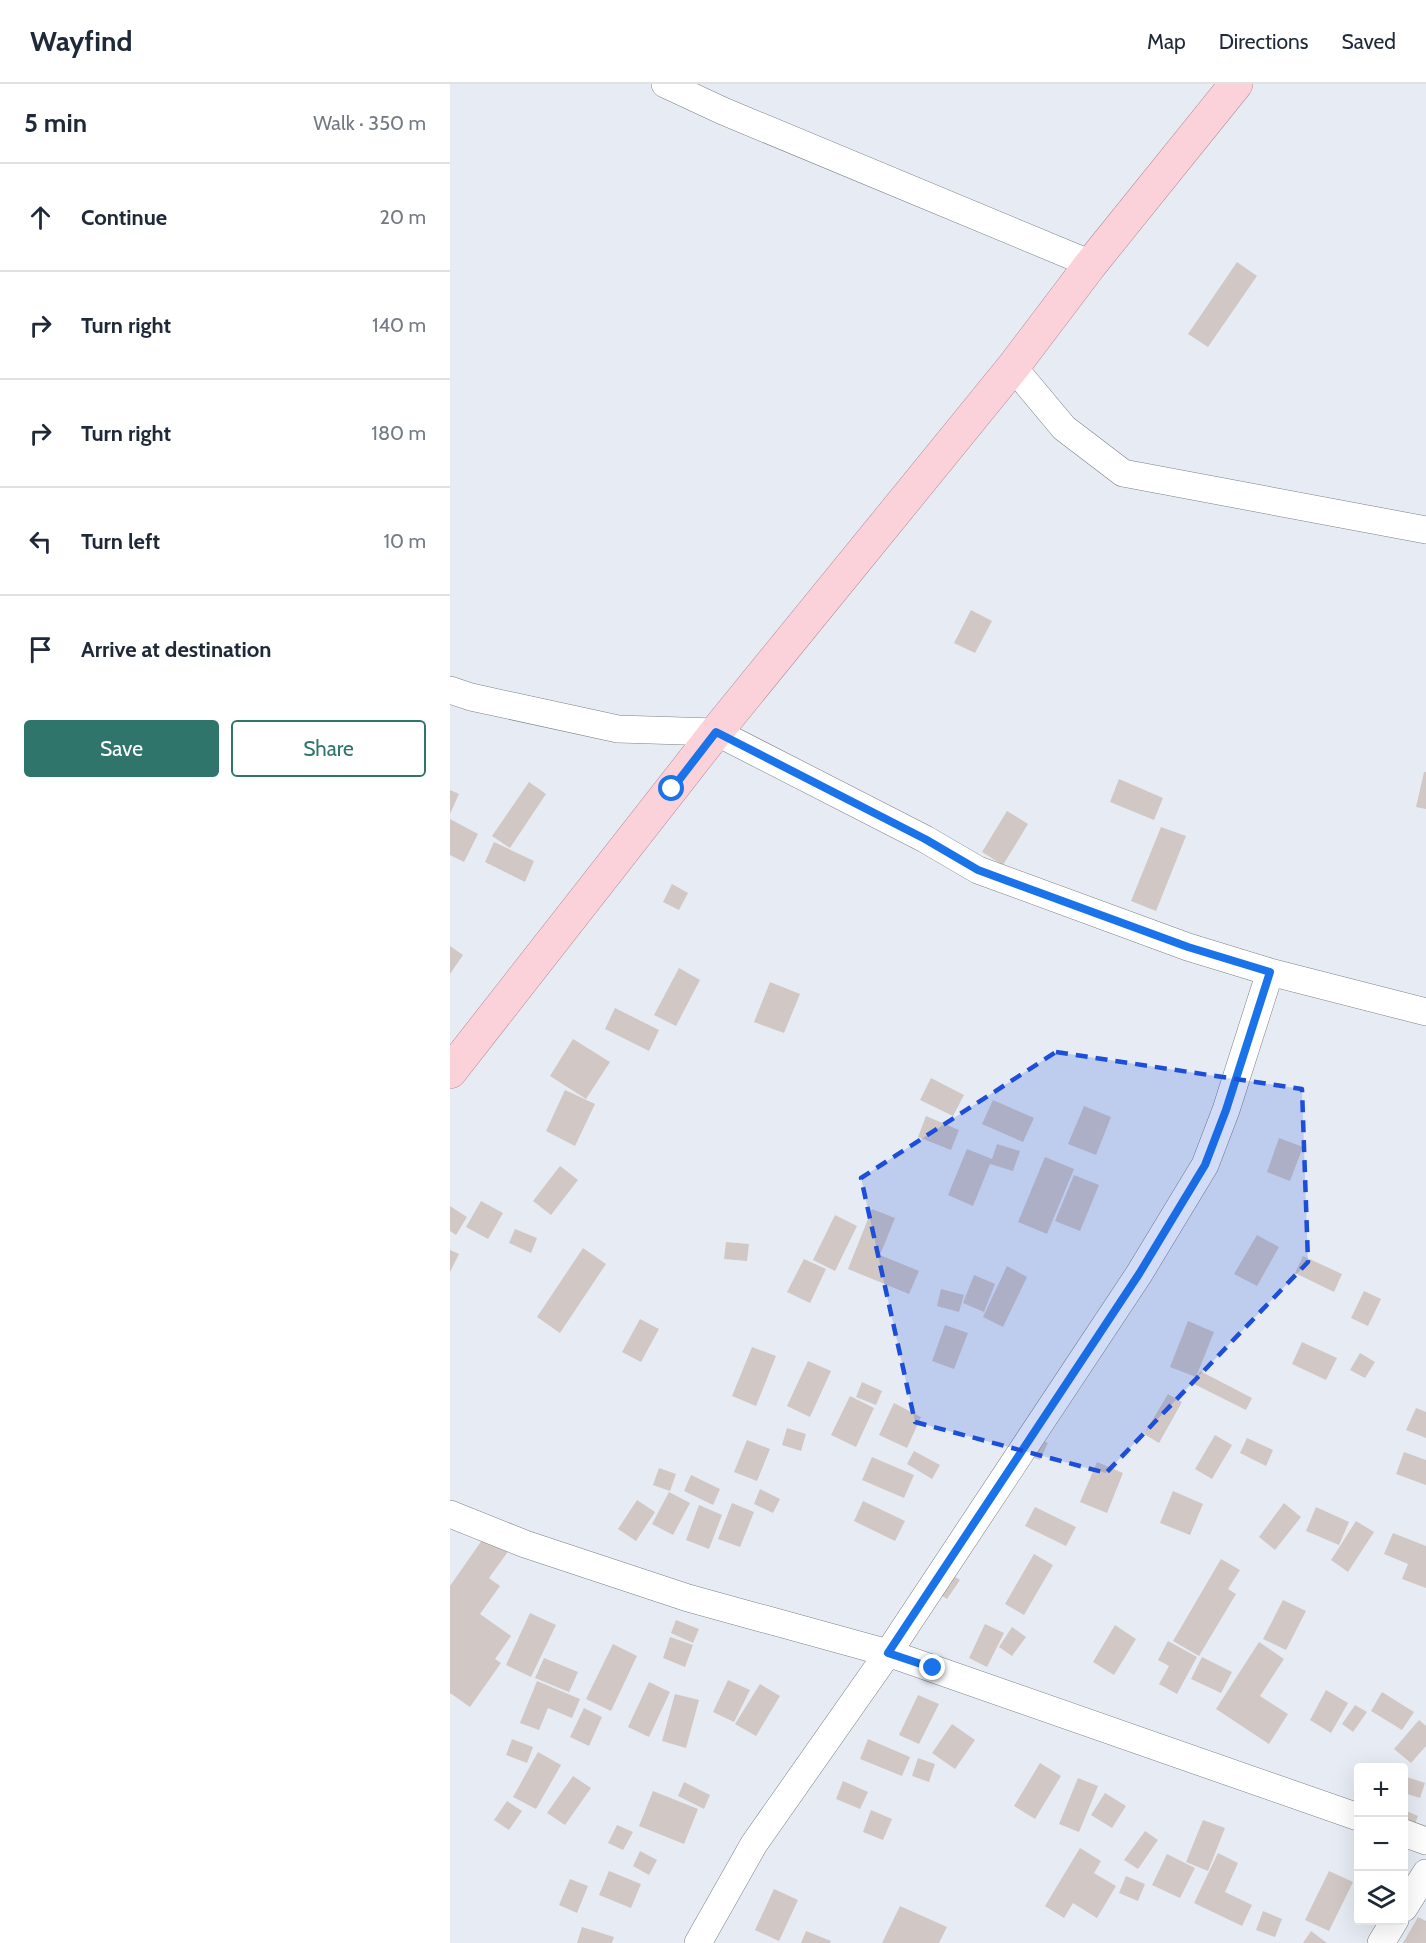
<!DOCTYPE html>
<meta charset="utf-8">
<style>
:root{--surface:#fff;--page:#f2f2f3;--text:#1f2937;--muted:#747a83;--line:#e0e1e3;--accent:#30756b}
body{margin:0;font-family:Cabin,sans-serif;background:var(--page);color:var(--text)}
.controls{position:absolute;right:18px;bottom:18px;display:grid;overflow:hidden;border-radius:6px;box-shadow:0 6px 24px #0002}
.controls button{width:54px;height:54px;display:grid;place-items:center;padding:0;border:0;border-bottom:2px solid var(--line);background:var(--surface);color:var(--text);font:30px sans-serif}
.stop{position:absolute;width:18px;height:18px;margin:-14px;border:4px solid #1a73e8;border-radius:50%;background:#fff}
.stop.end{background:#1a73e8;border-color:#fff;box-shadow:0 2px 6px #0008}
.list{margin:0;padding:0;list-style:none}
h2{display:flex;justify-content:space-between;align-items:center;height:78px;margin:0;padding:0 24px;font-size:26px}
h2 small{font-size:20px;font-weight:400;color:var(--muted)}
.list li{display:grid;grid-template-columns:39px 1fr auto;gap:18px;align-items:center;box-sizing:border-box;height:108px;padding:0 24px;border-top:2px solid var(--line)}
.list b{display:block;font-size:22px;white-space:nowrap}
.list em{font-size:20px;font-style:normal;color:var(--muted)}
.actions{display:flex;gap:12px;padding:18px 24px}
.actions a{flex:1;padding:14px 0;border:2px solid var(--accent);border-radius:6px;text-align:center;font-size:21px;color:var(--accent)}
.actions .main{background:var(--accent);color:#fff}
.icon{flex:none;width:33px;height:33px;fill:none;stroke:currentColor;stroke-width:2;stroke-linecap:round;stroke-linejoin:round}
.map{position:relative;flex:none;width:976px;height:1859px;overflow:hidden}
header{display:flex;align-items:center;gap:36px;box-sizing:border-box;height:84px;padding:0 30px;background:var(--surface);border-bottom:2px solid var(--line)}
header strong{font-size:28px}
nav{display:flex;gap:33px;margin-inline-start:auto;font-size:21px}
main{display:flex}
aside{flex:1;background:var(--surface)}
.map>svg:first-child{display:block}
</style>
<header>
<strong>Wayfind</strong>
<nav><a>Map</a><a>Directions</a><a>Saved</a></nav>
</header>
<main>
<aside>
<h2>5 min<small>Walk · 350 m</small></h2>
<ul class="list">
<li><svg class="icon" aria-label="ahead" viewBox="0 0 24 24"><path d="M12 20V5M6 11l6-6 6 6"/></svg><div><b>Continue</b></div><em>20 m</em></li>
<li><svg class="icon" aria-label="right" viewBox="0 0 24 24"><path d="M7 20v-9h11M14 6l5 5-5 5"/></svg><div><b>Turn right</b></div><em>140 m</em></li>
<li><svg class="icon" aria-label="right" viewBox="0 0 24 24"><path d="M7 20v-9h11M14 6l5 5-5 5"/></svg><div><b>Turn right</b></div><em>180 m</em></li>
<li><svg class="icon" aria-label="left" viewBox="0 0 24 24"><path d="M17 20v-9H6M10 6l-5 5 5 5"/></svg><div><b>Turn left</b></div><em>10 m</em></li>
<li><svg class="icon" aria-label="arrive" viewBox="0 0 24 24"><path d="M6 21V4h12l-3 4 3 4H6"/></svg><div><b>Arrive at destination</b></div></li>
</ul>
<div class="actions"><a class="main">Save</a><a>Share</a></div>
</aside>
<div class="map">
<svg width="976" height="1859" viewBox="0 0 976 1859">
<rect width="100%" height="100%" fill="#e7ecf4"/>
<!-- building -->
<path fill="#d1c7c4" d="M 787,178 L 807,192 L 758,263 L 738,250 Z
M 521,526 L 542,537 L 525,569 L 504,559 Z
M 974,688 L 976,688 L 976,725 L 966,723 Z
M 669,695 L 713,714 L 704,736 L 660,718 Z
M 79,698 L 96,710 L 60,764 L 42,752 Z
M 0,706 L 9,710 L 0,730 Z
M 557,727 L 578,740 L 553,781 L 532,768 Z
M 0,735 L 28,750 L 14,778 L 0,771 Z
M 711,743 L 736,752 L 706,827 L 681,817 Z
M 44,758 L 84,777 L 75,798 L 35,778 Z
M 222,800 L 238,809 L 229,826 L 213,818 Z
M 0,862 L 13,871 L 0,890 Z
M 229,884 L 250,896 L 226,942 L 204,931 Z
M 320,898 L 350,910 L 334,949 L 304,938 Z
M 165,924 L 209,946 L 199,967 L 155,945 Z
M 123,955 L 160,978 L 136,1015 L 100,992 Z
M 481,994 L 514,1011 L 503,1032 L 470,1016 Z
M 115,1006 L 145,1020 L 125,1062 L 96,1047 Z
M 543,1016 L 584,1034 L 573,1058 L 532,1040 Z
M 634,1022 L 661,1033 L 646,1071 L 618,1060 Z
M 476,1032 L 509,1046 L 501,1066 L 468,1053 Z
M 829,1054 L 853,1063 L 840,1097 L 817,1088 Z
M 547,1060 L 570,1067 L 563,1087 L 540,1080 L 523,1122 L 498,1111 L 517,1065 L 542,1075 Z
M 595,1073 L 624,1085 L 597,1150 L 568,1138 Z
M 110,1082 L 128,1096 L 101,1131 L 83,1117 Z
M 624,1091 L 649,1101 L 630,1147 L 605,1137 Z
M 31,1117 L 53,1129 L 38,1155 L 16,1143 Z
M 0,1122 L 17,1133 L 6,1151 L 0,1147 Z
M 422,1125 L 445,1134 L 430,1171 L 469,1187 L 459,1210 L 398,1185 Z
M 385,1131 L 407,1142 L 385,1187 L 363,1176 Z
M 65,1145 L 87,1154 L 81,1169 L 59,1159 Z
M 807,1151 L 829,1163 L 807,1202 L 784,1190 Z
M 276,1158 L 299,1160 L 297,1177 L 274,1175 Z
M 133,1164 L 156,1180 L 110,1249 L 87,1233 Z
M 0,1166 L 9,1170 L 0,1188 Z
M 853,1172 L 892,1190 L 884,1208 L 845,1189 Z
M 354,1175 L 376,1185 L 360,1219 L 337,1208 Z
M 557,1182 L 577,1193 L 553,1243 L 533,1233 Z
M 524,1191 L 545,1200 L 534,1228 L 513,1219 Z
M 491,1205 L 514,1211 L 509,1228 L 487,1222 Z
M 914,1207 L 931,1215 L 918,1242 L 901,1234 Z
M 190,1235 L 209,1245 L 191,1278 L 172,1268 Z
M 738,1237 L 764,1248 L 746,1293 L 720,1283 Z
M 495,1241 L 518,1249 L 504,1285 L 482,1277 Z
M 852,1258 L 887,1274 L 876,1296 L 842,1280 Z
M 302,1263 L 326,1272 L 306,1322 L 282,1312 Z
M 910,1269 L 925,1278 L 915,1294 L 900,1286 Z
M 358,1277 L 381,1287 L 360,1333 L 337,1322 Z
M 750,1287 L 802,1314 L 796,1326 L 744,1300 Z
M 412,1298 L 432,1307 L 426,1321 L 406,1313 Z
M 718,1310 L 732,1318 L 709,1359 L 694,1350 Z
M 400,1312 L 424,1324 L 406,1363 L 381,1351 Z
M 444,1319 L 471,1333 L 457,1364 L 429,1351 Z
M 966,1324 L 976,1328 L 976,1354 L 956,1346 Z
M 337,1344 L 356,1350 L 351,1367 L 332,1361 Z
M 577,1350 L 598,1359 L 590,1376 L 570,1368 Z
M 765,1351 L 782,1361 L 762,1395 L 745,1385 Z
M 797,1354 L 823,1366 L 816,1382 L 790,1369 Z
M 297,1356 L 320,1365 L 307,1397 L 284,1388 Z
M 464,1367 L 490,1381 L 482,1395 L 457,1380 Z
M 954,1368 L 976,1376 L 976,1401 L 946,1390 Z
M 422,1373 L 464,1391 L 454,1414 L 412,1396 Z
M 647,1378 L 673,1389 L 657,1429 L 630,1418 Z
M 209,1384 L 226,1390 L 220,1407 L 203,1401 Z
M 241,1391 L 270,1405 L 263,1421 L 234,1407 Z
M 310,1405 L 330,1415 L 323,1429 L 304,1420 Z
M 723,1407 L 753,1420 L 740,1451 L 710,1439 Z
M 219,1408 L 240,1419 L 223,1451 L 202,1440 Z
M 187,1416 L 205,1428 L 186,1457 L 168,1445 Z
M 413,1417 L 455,1437 L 445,1457 L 404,1437 Z
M 282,1419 L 304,1428 L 290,1463 L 268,1455 Z
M 834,1419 L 851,1433 L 825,1466 L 809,1453 Z
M 249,1421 L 272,1431 L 259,1465 L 236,1456 Z
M 585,1423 L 626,1443 L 616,1462 L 575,1442 Z
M 866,1423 L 899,1438 L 889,1461 L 856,1447 Z
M 906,1437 L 924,1448 L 898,1488 L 881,1476 Z
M 39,1446 L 62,1462 L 39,1494 L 50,1502 L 30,1530 L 61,1552 L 45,1575 L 51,1579 L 20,1623 L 0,1609 L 0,1502 Z
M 943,1449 L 976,1462 L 976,1504 L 952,1495 L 958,1480 L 934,1470 Z
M 584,1470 L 603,1481 L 574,1531 L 555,1520 Z
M 771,1475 L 790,1486 L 778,1505 L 786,1510 L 749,1572 L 723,1557 Z
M 494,1486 L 510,1496 L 497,1515 L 481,1505 Z
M 833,1516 L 856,1527 L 836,1566 L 813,1555 Z
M 80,1529 L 106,1541 L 81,1593 L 56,1581 Z
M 226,1536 L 249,1545 L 243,1559 L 221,1549 Z
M 535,1540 L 554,1549 L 537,1583 L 519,1574 Z
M 665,1541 L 686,1555 L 664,1591 L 643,1578 Z
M 562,1543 L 576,1553 L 562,1572 L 549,1563 Z
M 220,1553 L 243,1561 L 235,1583 L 213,1574 Z
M 718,1557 L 747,1573 L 727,1610 L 709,1600 L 719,1582 L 708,1576 Z
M 809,1558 L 834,1575 L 810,1612 L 838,1630 L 819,1660 L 766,1625 Z
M 163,1560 L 187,1572 L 161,1627 L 136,1615 Z
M 752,1573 L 782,1588 L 771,1609 L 741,1595 Z
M 94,1574 L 128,1588 L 119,1608 L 85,1594 Z
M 278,1596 L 300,1606 L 284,1638 L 263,1628 Z
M 87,1597 L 130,1615 L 122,1634 L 98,1624 L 89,1646 L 70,1639 Z
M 199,1598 L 220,1608 L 199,1653 L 178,1643 Z
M 310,1600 L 330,1612 L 306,1652 L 285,1640 Z
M 876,1606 L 898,1619 L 881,1649 L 860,1636 Z
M 932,1608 L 964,1628 L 952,1646 L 921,1627 Z
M 225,1610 L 249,1616 L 236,1664 L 212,1657 Z
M 468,1611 L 489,1620 L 469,1660 L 449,1651 Z
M 905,1621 L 917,1628 L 903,1648 L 892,1640 Z
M 134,1624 L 152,1633 L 139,1662 L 120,1653 Z
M 969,1636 L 976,1642 L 976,1662 L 961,1679 L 944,1665 Z
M 502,1640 L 525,1656 L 505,1685 L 482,1669 Z
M 62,1655 L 83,1663 L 77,1679 L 56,1671 Z
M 418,1655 L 460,1673 L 452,1692 L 410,1675 Z
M 88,1668 L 111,1681 L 86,1725 L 63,1713 Z
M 468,1674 L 485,1680 L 479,1698 L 462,1692 Z
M 590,1679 L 611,1692 L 585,1735 L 564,1722 Z
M 123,1692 L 141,1704 L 115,1741 L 97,1729 Z
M 954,1692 L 975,1699 L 970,1714 L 954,1709 Z
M 628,1694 L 648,1702 L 629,1748 L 609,1740 Z
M 393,1697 L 418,1708 L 410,1725 L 386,1715 Z
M 234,1698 L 260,1711 L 254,1725 L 228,1712 Z
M 203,1707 L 248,1725 L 234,1760 L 189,1742 Z
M 655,1709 L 676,1722 L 662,1744 L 641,1731 Z
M 57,1717 L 72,1727 L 59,1746 L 44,1736 Z
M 421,1726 L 442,1735 L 433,1756 L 413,1748 Z
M 954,1726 L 968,1732 L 962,1748 L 954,1744 Z
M 753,1736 L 775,1744 L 758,1787 L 736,1778 Z
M 167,1741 L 183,1748 L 173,1766 L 158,1759 Z
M 695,1747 L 708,1756 L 688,1785 L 674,1776 Z
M 630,1764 L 651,1777 L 644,1789 L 666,1802 L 647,1834 L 623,1819 L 614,1834 L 595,1822 Z
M 190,1767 L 207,1776 L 199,1791 L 183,1782 Z
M 768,1769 L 788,1779 L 775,1808 L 802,1821 L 792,1842 L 744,1819 Z
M 717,1770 L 745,1784 L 730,1814 L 702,1801 Z
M 159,1787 L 191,1800 L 181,1824 L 149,1811 Z
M 879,1787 L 903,1798 L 879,1847 L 855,1836 Z
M 676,1792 L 695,1800 L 688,1817 L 669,1809 Z
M 120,1795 L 138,1802 L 127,1829 L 109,1821 Z
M 324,1805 L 348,1816 L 329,1857 L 305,1846 Z
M 450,1822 L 497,1843 L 489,1859 L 432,1859 Z
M 813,1827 L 832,1835 L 825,1853 L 806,1846 Z
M 968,1833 L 976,1837 L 976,1859 L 953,1859 Z
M 132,1843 L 164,1853 L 162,1859 L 127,1859 Z
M 356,1847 L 381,1857 L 380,1859 L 351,1859 Z
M 861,1847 L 877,1859 L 853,1859 Z"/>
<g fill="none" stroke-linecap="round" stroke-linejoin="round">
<defs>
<path id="street" d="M 215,0 L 273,27 L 641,180
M 563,283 L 614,344 L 673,389 L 976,446
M 0,606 L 21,613 L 168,645 L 266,648 L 475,755 L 528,786 L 738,863 L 820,888 L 976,928
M 0,1430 L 75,1460 L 238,1514 L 438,1569 L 908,1733
M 954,1749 L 976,1757
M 954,1824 L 976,1789
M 248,1859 L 304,1760 L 438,1569 L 689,1190 L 755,1081 L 776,1026 L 820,888
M 931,1859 L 945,1836"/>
<path id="primary" d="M 0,988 L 266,648 L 563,283 L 641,180 L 786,0"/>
</defs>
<!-- street casing -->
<use href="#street" stroke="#7a8087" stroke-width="28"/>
<!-- primary casing -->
<use href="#primary" stroke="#b58992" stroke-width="34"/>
<!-- street -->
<use href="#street" stroke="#fff" stroke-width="27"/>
<!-- primary -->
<use href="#primary" stroke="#fcd2da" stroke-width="33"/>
</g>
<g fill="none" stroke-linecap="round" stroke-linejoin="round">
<!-- route -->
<path stroke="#1a73e8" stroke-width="8" d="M 222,705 L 266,648 L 475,755 L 528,786 L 738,863 L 820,888 L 776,1026 L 755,1081 L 689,1190 L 438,1569 L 483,1584"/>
</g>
<!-- marked area -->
<path fill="#1d4ed8" fill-opacity="0.2" stroke="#1d4ed8" stroke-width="4.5" stroke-dasharray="12 8" stroke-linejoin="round" d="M 606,968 L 852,1005 L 858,1178 L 656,1389 L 465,1338 L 411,1094 Z"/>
</svg>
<div class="controls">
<button>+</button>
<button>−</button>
<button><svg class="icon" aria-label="layers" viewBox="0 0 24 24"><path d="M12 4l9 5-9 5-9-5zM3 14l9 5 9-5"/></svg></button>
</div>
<div class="stop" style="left:222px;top:705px"></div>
<div class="stop end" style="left:483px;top:1584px"></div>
</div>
</main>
